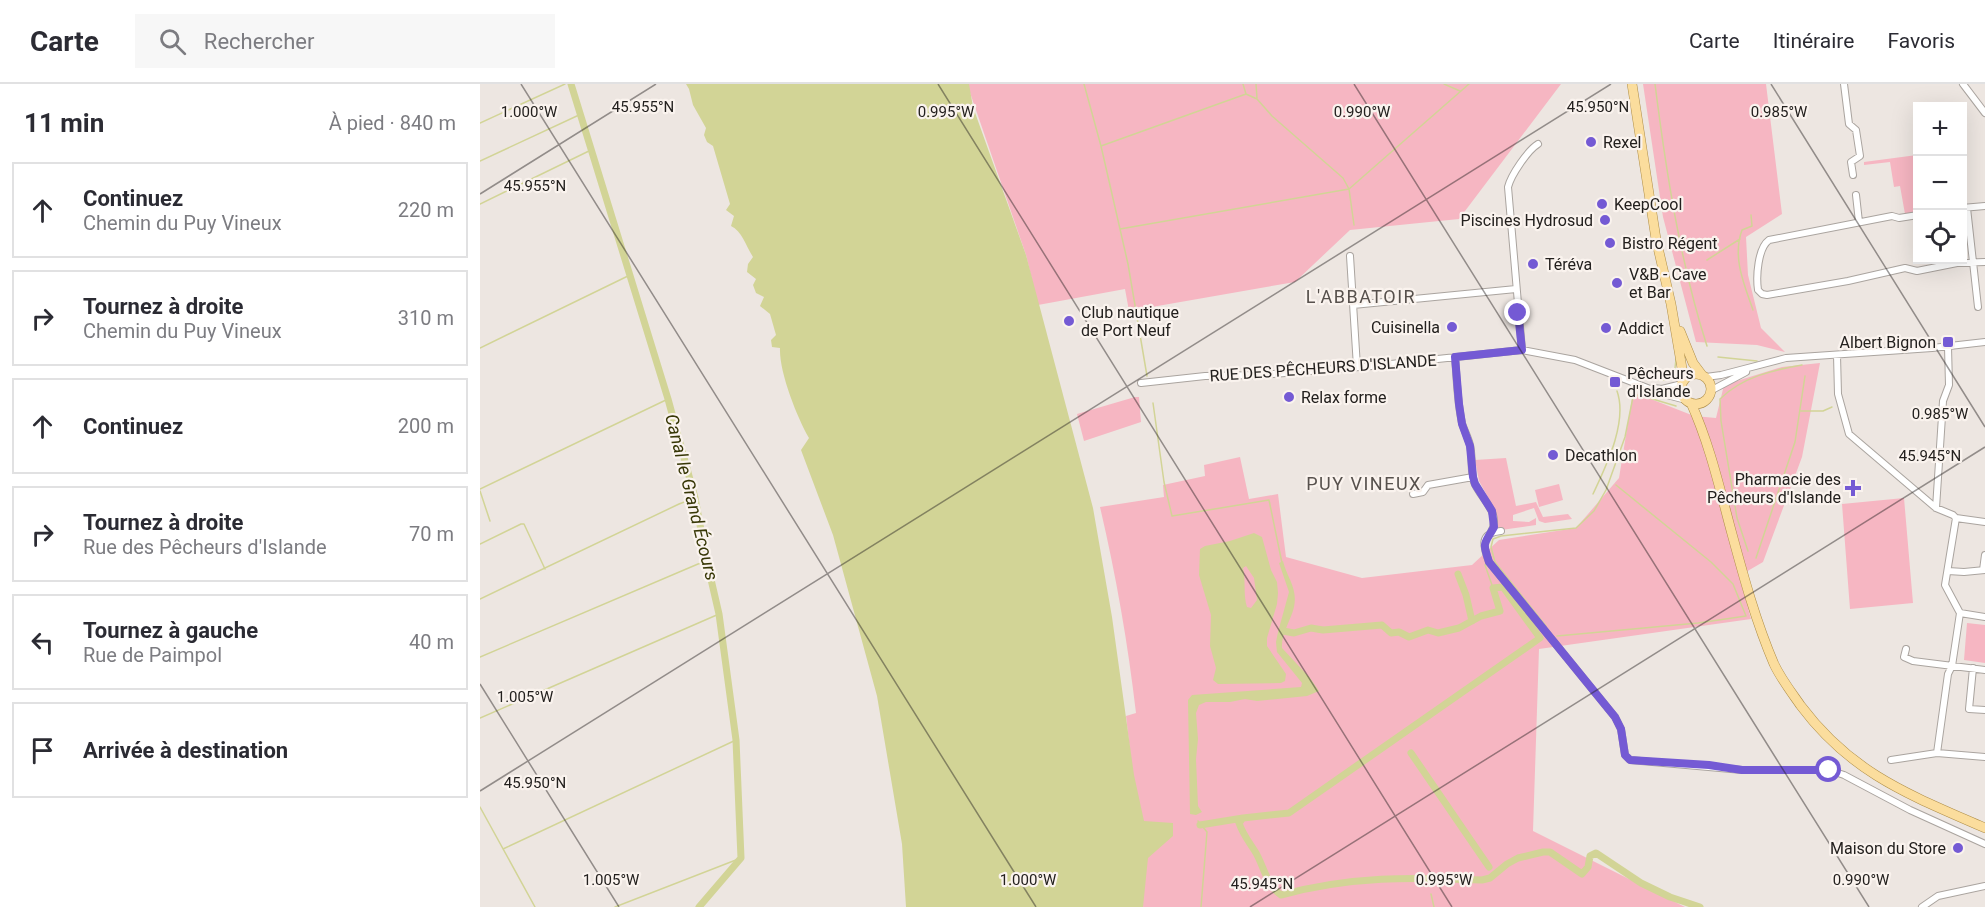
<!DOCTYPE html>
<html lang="fr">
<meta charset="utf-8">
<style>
:root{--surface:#fff;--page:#f7f7f7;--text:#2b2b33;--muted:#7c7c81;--line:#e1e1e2}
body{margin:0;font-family:Roboto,sans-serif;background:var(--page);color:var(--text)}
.controls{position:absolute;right:18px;top:18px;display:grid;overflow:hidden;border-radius:0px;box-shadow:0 6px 24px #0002}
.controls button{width:54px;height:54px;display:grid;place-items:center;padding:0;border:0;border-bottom:2px solid var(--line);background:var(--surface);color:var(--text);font:30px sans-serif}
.stop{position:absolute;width:18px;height:18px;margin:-14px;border:4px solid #745ad4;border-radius:50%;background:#fff}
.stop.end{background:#745ad4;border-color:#fff;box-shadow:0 2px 6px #0008}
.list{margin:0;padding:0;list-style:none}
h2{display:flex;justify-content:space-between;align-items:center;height:78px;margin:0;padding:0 24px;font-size:26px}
h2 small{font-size:20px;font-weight:400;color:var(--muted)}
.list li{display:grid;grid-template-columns:39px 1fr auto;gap:18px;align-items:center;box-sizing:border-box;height:96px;margin:0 12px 12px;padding:0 12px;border:2px solid var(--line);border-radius:0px}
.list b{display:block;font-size:22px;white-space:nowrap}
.list p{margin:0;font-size:20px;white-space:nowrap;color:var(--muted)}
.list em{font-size:20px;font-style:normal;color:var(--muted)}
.icon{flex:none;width:33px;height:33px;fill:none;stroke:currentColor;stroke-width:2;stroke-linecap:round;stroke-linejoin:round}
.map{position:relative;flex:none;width:1505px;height:823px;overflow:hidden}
header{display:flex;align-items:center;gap:36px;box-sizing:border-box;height:84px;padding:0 30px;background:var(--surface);border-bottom:2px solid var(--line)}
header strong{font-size:28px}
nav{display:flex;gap:33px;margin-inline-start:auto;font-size:21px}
.search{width:420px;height:54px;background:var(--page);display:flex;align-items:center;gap:15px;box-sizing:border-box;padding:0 21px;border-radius:0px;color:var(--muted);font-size:22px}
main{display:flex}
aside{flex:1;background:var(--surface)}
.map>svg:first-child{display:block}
</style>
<header>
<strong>Carte</strong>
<div class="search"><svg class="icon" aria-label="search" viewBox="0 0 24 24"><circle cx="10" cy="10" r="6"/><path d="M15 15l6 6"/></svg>Rechercher</div>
<nav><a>Carte</a><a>Itinéraire</a><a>Favoris</a></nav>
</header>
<main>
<aside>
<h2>11 min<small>À pied · 840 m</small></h2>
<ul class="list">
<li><svg class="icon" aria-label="ahead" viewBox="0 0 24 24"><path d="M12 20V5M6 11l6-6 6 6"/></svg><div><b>Continuez</b><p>Chemin du Puy Vineux</p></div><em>220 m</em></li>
<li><svg class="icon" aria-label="right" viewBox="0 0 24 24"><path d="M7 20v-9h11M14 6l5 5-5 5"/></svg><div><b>Tournez à droite</b><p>Chemin du Puy Vineux</p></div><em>310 m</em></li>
<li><svg class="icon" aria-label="ahead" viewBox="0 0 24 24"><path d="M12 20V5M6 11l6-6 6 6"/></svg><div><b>Continuez</b></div><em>200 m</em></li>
<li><svg class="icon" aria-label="right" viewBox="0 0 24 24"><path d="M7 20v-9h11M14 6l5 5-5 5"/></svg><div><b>Tournez à droite</b><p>Rue des Pêcheurs d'Islande</p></div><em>70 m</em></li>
<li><svg class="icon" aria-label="left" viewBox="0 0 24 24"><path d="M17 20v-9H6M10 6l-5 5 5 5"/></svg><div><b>Tournez à gauche</b><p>Rue de Paimpol</p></div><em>40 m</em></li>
<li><svg class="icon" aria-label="arrive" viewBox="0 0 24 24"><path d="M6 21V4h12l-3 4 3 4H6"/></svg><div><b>Arrivée à destination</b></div></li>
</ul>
</aside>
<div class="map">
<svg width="1505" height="823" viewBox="0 0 1505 823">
<rect width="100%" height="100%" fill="#ede6e1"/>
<!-- green -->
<path fill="#f6b6c2" d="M 487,0 L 1081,0 L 979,135 L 870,146 L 815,198 L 649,227 L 645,205 L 558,221 L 546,171 Z
M 1163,0 L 1286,0 L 1302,130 L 1266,153 L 1268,191 L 1281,244 L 1305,268 L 1277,261 L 1216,258 L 1183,133 Z
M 1437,71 L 1437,128 L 1425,130 L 1420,102 L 1414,103 L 1410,78 L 1384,81 L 1384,78 Z
M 1340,279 L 1322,373 L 1283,478 L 1259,492 L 1271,535 L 1059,565 L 1053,747 L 1205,823 L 645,823 L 659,747 L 646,632 L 656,629 C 648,560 636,491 620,423 L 684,413 L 683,401 L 725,392 L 724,381 L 760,373 L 769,415 L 798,410 L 806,473 L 882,494 L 992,481 L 1019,456 L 1096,444 L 1139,394 L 1153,308 L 1214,332 L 1236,334 L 1244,301 L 1302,283 Z
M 655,313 L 659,313 L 661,338 L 604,357 L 597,330 Z
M 1026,374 L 1036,422 L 1056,418 L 1063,433 L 1088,430 L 1092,435 L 1065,439 L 1059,437 L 1054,424 L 1033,431 L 1033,437 L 1049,438 L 1056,434 L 1056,441 L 1021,446 L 1017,443 L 1015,426 L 999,397 L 995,376 Z
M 1079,400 L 1083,416 L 1059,423 L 1055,406 Z
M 1424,414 L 1433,519 L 1370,525 L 1362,420 Z
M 1487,539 L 1505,541 L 1505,579 L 1484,576 Z"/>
<!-- water -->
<path fill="#d2d496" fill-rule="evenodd" d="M 206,0 L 489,0 L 493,23 L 546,171 L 613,424 L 632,533 L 654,691 L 664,737 L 693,739 L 693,752 L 668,774 L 663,823 L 426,823 L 422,760 L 397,612 L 353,451 L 321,366 L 329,354 C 317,333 299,288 300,264 L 292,263 L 291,256 L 296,251 L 290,230 L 280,222 L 284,213 L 276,209 L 273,201 L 276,195 L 267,188 L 268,180 L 273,173 C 266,162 262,147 251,142 L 254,132 L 246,126 L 250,120 L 233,62 L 227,58 L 224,51 L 226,44 L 213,21 L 209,5 Z
M 774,449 L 782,453 L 791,486 L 797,498 L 798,509 L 797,520 L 787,554 L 787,562 L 806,590 L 805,597 L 801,599 L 738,600 L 733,596 L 736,584 L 730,562 L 731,531 L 719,491 L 720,465 L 725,462 L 750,457 ZM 766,482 L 774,494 L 777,516 L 771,524 L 767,523 C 763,510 766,497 763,484 Z
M 803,477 C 807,494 818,504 814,523 C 811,536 801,550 802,564 L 830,594 L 839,607 L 827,612 L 777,617 L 765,615 L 750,618 L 726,618 L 719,621 L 716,629 L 718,655 L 716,675 L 718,722 L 722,728 L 716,731 L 710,730 L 708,616 L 712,611 L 821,603 L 822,599 L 797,568 L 796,558 L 798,548 L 809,508 L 799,479 Z"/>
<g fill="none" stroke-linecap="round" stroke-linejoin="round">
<!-- stream -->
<path stroke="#d2d496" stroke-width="1.5" d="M 604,0 L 621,62 L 648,180 L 667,292
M 763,0 L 766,10
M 776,0 L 777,14
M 964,0 L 980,7
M 1175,0 C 1186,87 1200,178 1227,262
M 0,39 L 85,0
M 621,62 L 766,10 L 777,15 L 792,32 L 863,94 L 869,105 L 874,141
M 0,77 L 99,31
M 0,120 L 111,66
M 1271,131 L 1272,142 L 1262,146 C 1252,173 1264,200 1273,226
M 640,145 L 869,105 L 989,0
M 1227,176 L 1260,155
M 0,264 L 150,191
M 1238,273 L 1277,277
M 1157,287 C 1170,294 1181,300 1194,293 L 1196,275
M 673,319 L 684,398 L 692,432 L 789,416 L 802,479
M 1321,327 L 1343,327 L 1352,323
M 0,405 L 188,315
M 0,407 L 10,437
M 1113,410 C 1126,382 1148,338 1137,307
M 0,460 L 41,440 L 44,440 L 65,485
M 1268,467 L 1257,434 L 1241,337 L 1240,315 C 1262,293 1293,286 1322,281
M 1276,474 L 1315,358 L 1325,292
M 1007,480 L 1005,481 L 1013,504
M 0,515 L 199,420 L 215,414
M 1066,542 L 1015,478 L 1011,463 L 1013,455 L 1021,452 L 1096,444 L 1114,427 L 1126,406 L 1145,353 L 1153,313 L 1159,311 L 1196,322
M 1077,552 L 1218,539 L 1266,532 L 1253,500 L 1231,478 L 1136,401
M 0,573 L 218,480 L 227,478
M 0,634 L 239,530
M 0,723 L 55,823
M 718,737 L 727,748 L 721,823
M 23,765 L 256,656
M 951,810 L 954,823
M 135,823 L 261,774"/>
<!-- canal -->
<path stroke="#d2d496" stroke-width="7" d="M 91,0 L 188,315 L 215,414 L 227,478 L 239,530 L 256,656 L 261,774 L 219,823
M 978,490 L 986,511 L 992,537
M 803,547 L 814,549 L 831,544 L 843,546 L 902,541 L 911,549 L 919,548 L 929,553 L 948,546 L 958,549 L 979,544 L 1001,532 L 1020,527 L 1013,504 L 1023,503 L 1060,554 L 809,729 L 763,734 L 759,739 C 763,751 770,759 776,769 C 784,783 787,802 801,811 C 871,792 931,793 1002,796 L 1010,794 L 1027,780 L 1038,774 L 1063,768 L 1070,768 L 1102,790 L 1108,783 L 1110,772 L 1116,769 L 1161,799 L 1190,813 L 1220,823
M 931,669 L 1009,783
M 720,741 L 763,734"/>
<defs>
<path id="minor" d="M 1364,0 L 1369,40 L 1376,46 L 1380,72 L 1371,78 L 1373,91
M 1483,0 L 1505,29
M 1376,111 L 1379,138
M 1482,124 L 1505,122
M 1487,124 L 1498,223
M 1438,131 L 1419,134 L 1412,132 L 1289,156 C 1278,164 1276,192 1278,206 L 1282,210 L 1287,211 L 1368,197 L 1425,184 L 1437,187 L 1477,179 L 1505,178
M 870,172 L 877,283
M 873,221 L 1036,205
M 1042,266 L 1028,103 C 1031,91 1048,66 1058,60
M 1357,271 L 1358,310 L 1369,350 L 1456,424 L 1473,431 L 1476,434 L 1505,438
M 975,273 C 977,295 977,317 982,339 C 984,346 988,353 990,361 C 993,373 990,386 994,398 C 1000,414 1022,429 1011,448
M 1226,293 L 1241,291 L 1306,274 L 1452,264 L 1505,258
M 661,299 L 725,292 L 782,291 L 892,282 L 1042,266 L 1095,276 L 1183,310 L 1206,316
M 1173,304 L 1182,305 L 1202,300
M 1232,306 L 1266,288
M 933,410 L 943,408 L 948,401 L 993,393
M 1456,424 L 1463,317 L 1469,301 L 1468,263
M 1021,447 C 999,449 1003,462 1009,478 L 1135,633 L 1141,645 L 1145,671 L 1150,676 L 1262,686 L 1349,686 L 1364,691 L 1430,726 L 1505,760
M 1503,486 L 1505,471
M 1468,487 L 1484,488 L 1505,486
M 1480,529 L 1505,533
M 1426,565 L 1424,573 L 1433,577 L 1505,586
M 1493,584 L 1489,625 L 1505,626
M 1457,669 L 1468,590 L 1472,582 L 1480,529 L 1465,501 L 1476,434
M 1411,676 L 1457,669 L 1505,673
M 1442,823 L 1458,812 L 1505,802"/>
<path id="primary" d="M 1152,0 L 1176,155 L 1191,220 L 1204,296
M 1200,247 L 1213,279 L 1222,291
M1201 305a15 15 0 1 1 30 0a15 15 0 1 1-30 0Z
M 1211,319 C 1230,361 1240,406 1252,450 C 1264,494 1276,538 1294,580 C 1301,595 1312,609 1321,622 C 1372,690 1430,711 1505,744"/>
</defs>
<!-- minor casing -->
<use href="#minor" stroke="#aaa49f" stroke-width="8"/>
<!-- primary casing -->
<use href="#primary" stroke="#ae8d46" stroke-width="10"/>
<!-- minor -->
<use href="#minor" stroke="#fff" stroke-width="6"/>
<!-- primary -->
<use href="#primary" stroke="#fbdd9d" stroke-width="9"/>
</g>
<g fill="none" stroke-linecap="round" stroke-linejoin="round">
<!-- route -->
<path stroke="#745ad4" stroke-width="8" d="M 1038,229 L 1042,266 L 975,273 L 979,320 L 982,340 L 990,362 L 993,393 L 995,400 L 1012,427 L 1014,443 C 1004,461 1002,457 1009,478 L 1135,633 L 1141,645 L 1145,671 L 1150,676 L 1229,681 L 1262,686 L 1349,686"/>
</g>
<!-- ticks -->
<path fill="none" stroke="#23201e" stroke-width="1.5" stroke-opacity="0.45" d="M 41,0 L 556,823M 458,0 L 972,823M 874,0 L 1389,823M 1291,0 L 1505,343M 0,110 L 176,0M 0,600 L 139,823M 0,707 L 1131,0M 770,823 L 1505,363"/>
<!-- markers -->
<g fill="#745ad4" stroke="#faf3ee" stroke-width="2">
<circle cx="1111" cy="58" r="6"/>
<circle cx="1122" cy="120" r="6"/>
<circle cx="1125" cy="136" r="6"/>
<circle cx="1130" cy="159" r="6"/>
<circle cx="1053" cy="180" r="6"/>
<circle cx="1137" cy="199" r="6"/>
<circle cx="589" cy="237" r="6"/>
<circle cx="972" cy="243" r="6"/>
<circle cx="1126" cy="244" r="6"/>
<rect x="1462" y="252" width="12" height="12" rx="3"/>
<rect x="1129" y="292" width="12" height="12" rx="3"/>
<circle cx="809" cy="313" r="6"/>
<circle cx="1073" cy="371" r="6"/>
<path d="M1370 395h6v6h6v6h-6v6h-6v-6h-6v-6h6z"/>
<circle cx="1478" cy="764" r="6"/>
</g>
<g text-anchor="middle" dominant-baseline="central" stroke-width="4.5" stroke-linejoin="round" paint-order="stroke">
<!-- poi labels -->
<g font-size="16" fill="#23201e" stroke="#faf3ee" text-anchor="start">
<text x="1123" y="58">Rexel</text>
<text x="1134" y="120">KeepCool</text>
<text x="1113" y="136" text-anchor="end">Piscines Hydrosud</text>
<text x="1142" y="159">Bistro Régent</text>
<text x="1065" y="180">Téréva</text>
<text x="1149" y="190">V&amp;B - Cave<tspan x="1149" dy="18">et Bar</tspan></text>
<text x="601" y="228">Club nautique<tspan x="601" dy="18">de Port Neuf</tspan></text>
<text x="960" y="243" text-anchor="end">Cuisinella</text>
<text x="1138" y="244">Addict</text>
<text x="1456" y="258" text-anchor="end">Albert Bignon</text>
<text x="1147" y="289">Pêcheurs<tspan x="1147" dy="18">d'Islande</tspan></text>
<text x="821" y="313">Relax forme</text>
<text x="1085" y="371">Decathlon</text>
<text x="1361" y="395" text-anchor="end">Pharmacie des<tspan x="1361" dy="18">Pêcheurs d'Islande</tspan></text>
<text x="1466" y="764" text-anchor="end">Maison du Store</text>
</g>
<!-- street labels -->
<g font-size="16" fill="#23201e" stroke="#faf3ee">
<text transform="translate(843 284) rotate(-4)">RUE DES PÊCHEURS D'ISLANDE</text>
</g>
<!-- neighbourhood labels -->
<g font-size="18" letter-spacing="1.5" fill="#57514d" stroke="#faf3ee">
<text x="881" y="212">L'ABBATOIR</text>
<text x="884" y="399">PUY VINEUX</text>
</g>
<!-- water labels -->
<g font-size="18" font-style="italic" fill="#373706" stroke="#faf3ee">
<text transform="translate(212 413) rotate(76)">Canal le Grand Écours</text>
</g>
</g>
<g font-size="15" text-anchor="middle" fill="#23201e" stroke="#faf3ee" stroke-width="4.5" stroke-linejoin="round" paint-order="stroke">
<text x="163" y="28">45.955°N</text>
<text x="1118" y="28">45.950°N</text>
<text x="49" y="33">1.000°W</text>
<text x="882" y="33">0.990°W</text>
<text x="1299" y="33">0.985°W</text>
<text x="466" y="33">0.995°W</text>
<text x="55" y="107">45.955°N</text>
<text x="1460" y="335">0.985°W</text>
<text x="1450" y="377">45.945°N</text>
<text x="45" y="618">1.005°W</text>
<text x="55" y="704">45.950°N</text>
<text x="131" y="801">1.005°W</text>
<text x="548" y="801">1.000°W</text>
<text x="964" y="801">0.995°W</text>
<text x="1381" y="801">0.990°W</text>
<text x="782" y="805">45.945°N</text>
</g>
</svg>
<div class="controls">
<button>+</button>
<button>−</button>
<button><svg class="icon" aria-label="locate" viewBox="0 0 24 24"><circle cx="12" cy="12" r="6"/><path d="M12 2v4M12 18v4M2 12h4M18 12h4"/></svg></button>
</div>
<div class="stop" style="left:1349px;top:686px"></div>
<div class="stop end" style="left:1038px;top:229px"></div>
</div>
</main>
